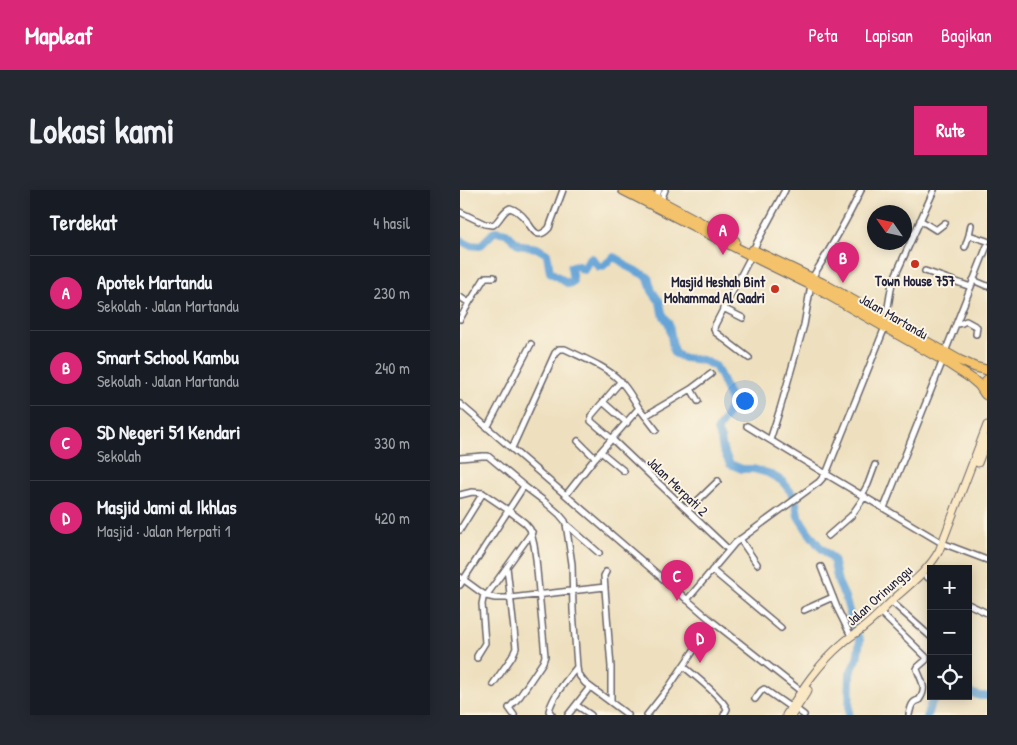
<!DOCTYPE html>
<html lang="id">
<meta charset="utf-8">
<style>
:root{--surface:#171b24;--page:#242831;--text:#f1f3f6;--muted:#9ea1a6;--line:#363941;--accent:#db2777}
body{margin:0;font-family:"Patrick Hand",sans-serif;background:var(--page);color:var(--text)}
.controls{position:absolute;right:15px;bottom:15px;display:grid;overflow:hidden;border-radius:0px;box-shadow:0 2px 12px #0003}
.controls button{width:45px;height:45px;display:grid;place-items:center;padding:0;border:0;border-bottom:1px solid var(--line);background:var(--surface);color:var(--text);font:25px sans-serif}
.compass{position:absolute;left:407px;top:15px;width:45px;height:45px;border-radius:50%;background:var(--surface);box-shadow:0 2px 12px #0003;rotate:304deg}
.you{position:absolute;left:284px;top:210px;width:18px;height:18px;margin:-12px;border:4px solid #fff;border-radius:50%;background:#1a73e8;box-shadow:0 0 0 8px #1a73e833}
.badge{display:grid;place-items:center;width:32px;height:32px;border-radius:50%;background:var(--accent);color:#fff;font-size:16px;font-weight:700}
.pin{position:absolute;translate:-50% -41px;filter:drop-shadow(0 1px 2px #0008)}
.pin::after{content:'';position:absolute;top:26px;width:18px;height:15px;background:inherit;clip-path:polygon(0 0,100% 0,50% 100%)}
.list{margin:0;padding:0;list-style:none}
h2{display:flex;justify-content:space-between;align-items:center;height:65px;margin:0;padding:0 20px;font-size:21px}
h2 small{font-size:16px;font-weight:400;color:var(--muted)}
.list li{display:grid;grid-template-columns:32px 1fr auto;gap:15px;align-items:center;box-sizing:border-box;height:75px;padding:0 20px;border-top:1px solid var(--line)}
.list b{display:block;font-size:19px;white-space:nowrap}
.list p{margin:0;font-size:16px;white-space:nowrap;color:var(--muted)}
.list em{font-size:16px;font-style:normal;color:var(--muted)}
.icon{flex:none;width:28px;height:28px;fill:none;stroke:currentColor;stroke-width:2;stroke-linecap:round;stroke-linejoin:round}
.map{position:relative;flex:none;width:527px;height:525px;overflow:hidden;border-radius:0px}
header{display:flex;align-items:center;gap:30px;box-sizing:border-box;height:70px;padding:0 25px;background:var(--accent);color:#fff}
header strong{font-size:24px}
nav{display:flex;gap:28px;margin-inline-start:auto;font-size:18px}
.intro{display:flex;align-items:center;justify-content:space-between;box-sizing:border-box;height:120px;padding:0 30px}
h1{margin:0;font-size:35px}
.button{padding:12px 22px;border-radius:0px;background:var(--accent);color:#fff;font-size:18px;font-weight:700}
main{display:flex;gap:30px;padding:0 30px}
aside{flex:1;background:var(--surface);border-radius:0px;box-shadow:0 2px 12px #0003}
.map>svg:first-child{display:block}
</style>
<header>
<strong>Mapleaf</strong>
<nav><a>Peta</a><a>Lapisan</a><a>Bagikan</a></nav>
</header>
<div class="intro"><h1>Lokasi kami</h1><a class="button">Rute</a></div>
<main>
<aside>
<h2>Terdekat<small>4 hasil</small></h2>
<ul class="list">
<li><span class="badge">A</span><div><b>Apotek Martandu</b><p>Sekolah · Jalan Martandu</p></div><em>230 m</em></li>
<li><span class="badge">B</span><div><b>Smart School Kambu</b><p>Sekolah · Jalan Martandu</p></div><em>240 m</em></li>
<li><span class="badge">C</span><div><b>SD Negeri 51 Kendari</b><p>Sekolah</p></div><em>330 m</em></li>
<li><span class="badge">D</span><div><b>Masjid Jami al Ikhlas</b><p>Masjid · Jalan Merpati 1</p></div><em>420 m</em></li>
</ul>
</aside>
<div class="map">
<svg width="527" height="525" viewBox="0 0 527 525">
<rect width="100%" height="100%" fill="#fcf5e5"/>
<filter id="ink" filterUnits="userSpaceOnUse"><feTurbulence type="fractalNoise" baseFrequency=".02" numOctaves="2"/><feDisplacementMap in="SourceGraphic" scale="10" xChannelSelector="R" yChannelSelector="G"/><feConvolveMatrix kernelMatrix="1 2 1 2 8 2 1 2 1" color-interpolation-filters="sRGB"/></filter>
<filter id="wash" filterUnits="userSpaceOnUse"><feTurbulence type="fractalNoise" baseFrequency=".0096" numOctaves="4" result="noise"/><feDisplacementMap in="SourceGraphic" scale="20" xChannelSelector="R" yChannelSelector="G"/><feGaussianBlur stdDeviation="1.12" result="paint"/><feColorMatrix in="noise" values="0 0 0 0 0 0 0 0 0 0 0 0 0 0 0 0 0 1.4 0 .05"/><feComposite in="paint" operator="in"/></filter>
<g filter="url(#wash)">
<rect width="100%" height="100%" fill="#eee0bf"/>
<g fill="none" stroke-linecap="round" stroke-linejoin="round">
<!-- river -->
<path stroke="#66a4d7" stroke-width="8" d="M 0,50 L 9,55 L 20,56 L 35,41 L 46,43 L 59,55 L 77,58 L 87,64 L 90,82 L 109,94 L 113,92 L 111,77 L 117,75 L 121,79 L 124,80 L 129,69 L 132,68 L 139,77 L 143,76 L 154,67 L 161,71 L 166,76 L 188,87 L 192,101 L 200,112 L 202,123 L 209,134 L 214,163 L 224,168 L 242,170 L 255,176 L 260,185 L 272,213 L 265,228 L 257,241 L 261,249 L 263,260 L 270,274 L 282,279 L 293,279 L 308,283 L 322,291 L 331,302 L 336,313 L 338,326 L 347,340 L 359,356 L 373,369 L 378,392 L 385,407 L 394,438 L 400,450 L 397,469 L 390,483 L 389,525
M 508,502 L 520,506 L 527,506
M 467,525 L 471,513 L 480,506"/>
</g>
</g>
<g filter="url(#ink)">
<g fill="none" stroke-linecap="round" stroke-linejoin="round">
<defs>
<path id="street" d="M 196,8 L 199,0
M 201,11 L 205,0
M 0,22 L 25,34 L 33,35 C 40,31 42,21 50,18 C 57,20 62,25 66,30 C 73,40 77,51 89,38 L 103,0
M 460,30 L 476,40 L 485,33
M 511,35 L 509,45 L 527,51
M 505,57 L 509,45
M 293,60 L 325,0
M 465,81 L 511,97
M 352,88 C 370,59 387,31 401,0
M 513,90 L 527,96
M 351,95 L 344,135 L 320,219 L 310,250 L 366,284 L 482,353 L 527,370
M 0,107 L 9,113 L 24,89 L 26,87 L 34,87
M 263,118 L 283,128
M 0,129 L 9,113
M 426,129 L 432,93 L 474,0
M 497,134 L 502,133 L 506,131 L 517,137 L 516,144
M 485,162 L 527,56
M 289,168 L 255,142 L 254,139 L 255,135 L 291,66
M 161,191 L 131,226 L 131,231 L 152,249 L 268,359
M 231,199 L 238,211
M 143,212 L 167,233
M 0,214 L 253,432 L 342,502
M 185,226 L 231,199 L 251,184
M 287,236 L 310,250
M 27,238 L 71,154
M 118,251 L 135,268
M 52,258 L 95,163 L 99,159 L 105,159 C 121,167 147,177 159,190 C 167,197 173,209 179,218
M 141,262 L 164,281
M 0,268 L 22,266 L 28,266 L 64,296
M 0,305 L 12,302 L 23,303 L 48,320 L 65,333 L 70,339 L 74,355 L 76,369 L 85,466 L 83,472 L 60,506 L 49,518 L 54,525
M 106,305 L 135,268 L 179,218 L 196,240
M 402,305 L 408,294 L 415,275
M 424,318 L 483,170
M 228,320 L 258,291
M 106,334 L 139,363
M 0,340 L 23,303
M 368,346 L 391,326 L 405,306
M 280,349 L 297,374
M 361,377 L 378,420 L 391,446
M 252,380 L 321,438
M 146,382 L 144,386 L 151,477 L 151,511
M 466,386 L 471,390
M 0,387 L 26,406 L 35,408 L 50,408 L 145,397
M 0,395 L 64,296 L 84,311 L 99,324 L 105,331 L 106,334 L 112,374 L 113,420 L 117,477 C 107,490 93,505 89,521 L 92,525
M 26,406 L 72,342
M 227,410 L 275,353 L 359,292 L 366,284 L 425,137
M 434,414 L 471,447
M 508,414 L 527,423
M 344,420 L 373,407
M 422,424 L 466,467 L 466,470 L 458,477 L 457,479 C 461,491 468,498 459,510 C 451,512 451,517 449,525
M 17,468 L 17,466 L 25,453 L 22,414 L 24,404
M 223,476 C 234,485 263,508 267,519 L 264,525
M 117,477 L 118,484 L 125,493 L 168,525
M 33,494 L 52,467 L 56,458 L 47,377
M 295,509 L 301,501 L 304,499 L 330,517
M 116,515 L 131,525
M 336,519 L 344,525
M 108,525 L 130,497
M 187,525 L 209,497 L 253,432"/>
<path id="secondary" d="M 518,273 L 527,250
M 326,525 C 342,499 359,473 383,453 C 389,447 397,443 404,437 C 416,428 426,416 437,406 C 453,392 469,379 479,361 L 527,235
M 332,525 L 348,500"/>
<path id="highway" d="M 163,0 L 302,71 L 351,95 L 483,170 L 512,189 L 519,195 L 525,204
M 180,0 L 275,51
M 293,60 L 362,93 L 499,170 L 515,177 L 527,180
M 526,205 L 525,197 L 527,190"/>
</defs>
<!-- street casing -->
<use href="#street" stroke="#696469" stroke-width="8"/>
<!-- secondary casing -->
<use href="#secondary" stroke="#696469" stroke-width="9"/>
<!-- highway casing -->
<use href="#highway" stroke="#696469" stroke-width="11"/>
<!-- street -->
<use href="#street" stroke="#fff" stroke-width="5"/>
<!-- secondary -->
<use href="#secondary" stroke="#fae7c3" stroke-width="7"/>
<!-- highway -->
<use href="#highway" stroke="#f3c26a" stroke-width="9"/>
</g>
</g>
<!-- markers -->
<g fill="#c8321e" stroke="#fcf5e5" stroke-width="2">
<circle cx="455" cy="74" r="5"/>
<circle cx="315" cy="99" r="5"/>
</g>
<g text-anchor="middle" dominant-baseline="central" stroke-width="4" stroke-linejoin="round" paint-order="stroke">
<!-- poi labels -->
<g font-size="14" font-weight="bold" fill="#22223b" stroke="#fcf5e5">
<text x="455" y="90">Town House 757</text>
<text x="305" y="91" text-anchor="end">Masjid Heshah Bint<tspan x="305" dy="16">Mohammad Al Qadri</tspan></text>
</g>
<!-- street labels -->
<g font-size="14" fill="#22223b" stroke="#fcf5e5">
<text transform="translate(434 126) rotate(30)">Jalan Martandu</text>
<text transform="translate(218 296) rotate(44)">Jalan Merpati 2</text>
<text transform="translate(419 405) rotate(-42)">Jalan Orinunggu</text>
</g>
</g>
</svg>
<div class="controls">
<button>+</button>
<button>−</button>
<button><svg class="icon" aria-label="locate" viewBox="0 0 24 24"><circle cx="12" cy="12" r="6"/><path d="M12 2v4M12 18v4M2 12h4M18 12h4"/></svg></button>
</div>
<svg class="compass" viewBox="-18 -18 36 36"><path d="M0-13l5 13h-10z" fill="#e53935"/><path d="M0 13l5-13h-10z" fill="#9ea1a6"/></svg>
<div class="you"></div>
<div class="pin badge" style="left:263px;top:65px">A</div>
<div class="pin badge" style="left:383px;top:93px">B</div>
<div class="pin badge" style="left:217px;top:411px">C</div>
<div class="pin badge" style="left:240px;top:473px">D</div>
</div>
</main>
